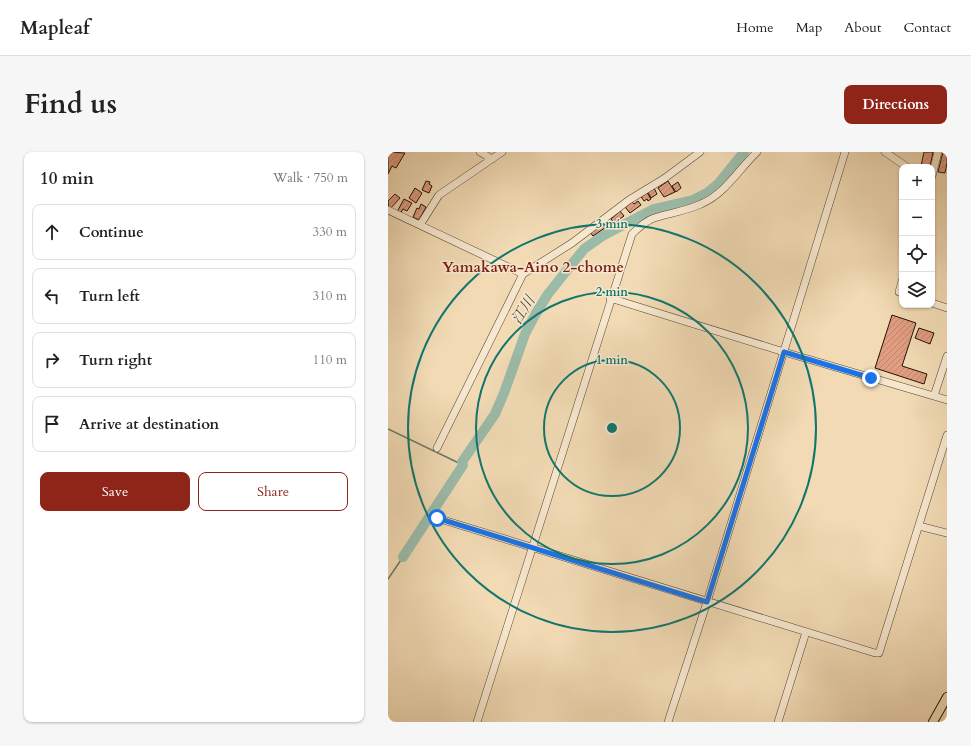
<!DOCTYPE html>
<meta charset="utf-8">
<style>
:root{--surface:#fff;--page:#f6f6f6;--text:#222;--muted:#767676;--line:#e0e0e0;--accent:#8f2418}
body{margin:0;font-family:Cardo,"Noto Serif JP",serif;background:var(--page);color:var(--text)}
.controls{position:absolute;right:12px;top:12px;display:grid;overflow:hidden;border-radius:8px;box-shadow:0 1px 3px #0004}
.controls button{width:36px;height:36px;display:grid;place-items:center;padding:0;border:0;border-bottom:1px solid var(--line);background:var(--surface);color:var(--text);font:20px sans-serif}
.stop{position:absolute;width:12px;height:12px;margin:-9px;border:3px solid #1a73e8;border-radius:50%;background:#fff}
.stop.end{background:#1a73e8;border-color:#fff;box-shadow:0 1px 4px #0008}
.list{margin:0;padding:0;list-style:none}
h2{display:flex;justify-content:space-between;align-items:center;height:52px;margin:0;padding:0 16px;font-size:17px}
h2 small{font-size:13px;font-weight:400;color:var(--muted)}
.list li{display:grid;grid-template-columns:26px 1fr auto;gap:12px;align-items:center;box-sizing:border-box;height:56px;margin:0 8px 8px;padding:0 8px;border:1px solid var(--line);border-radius:8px}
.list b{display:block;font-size:15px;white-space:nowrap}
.list em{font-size:13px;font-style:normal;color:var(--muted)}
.actions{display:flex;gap:8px;padding:12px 16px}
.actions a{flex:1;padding:9px 0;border:1px solid var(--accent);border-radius:8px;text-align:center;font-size:14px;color:var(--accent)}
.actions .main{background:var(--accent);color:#fff}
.icon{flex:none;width:22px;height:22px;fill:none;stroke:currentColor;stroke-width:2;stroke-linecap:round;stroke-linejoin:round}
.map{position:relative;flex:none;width:559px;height:570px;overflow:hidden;border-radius:8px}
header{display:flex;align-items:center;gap:24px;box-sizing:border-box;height:56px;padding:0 20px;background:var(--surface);border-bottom:1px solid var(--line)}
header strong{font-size:19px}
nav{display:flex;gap:22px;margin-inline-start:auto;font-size:14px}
.intro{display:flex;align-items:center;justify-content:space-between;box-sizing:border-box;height:96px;padding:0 24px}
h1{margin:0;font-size:28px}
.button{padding:10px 18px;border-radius:8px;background:var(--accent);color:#fff;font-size:14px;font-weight:700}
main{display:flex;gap:24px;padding:0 24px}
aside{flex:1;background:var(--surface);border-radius:8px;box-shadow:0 1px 3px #0004}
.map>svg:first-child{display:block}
</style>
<header>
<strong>Mapleaf</strong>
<nav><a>Home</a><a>Map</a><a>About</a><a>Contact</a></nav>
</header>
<div class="intro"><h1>Find us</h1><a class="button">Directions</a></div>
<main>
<aside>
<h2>10 min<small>Walk · 750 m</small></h2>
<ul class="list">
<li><svg class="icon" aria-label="ahead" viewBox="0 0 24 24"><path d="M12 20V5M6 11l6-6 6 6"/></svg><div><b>Continue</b></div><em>330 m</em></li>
<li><svg class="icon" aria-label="left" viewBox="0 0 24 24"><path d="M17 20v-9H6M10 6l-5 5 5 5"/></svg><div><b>Turn left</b></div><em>310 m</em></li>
<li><svg class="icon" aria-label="right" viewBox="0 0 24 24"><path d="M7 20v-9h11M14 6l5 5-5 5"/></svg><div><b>Turn right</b></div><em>110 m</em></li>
<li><svg class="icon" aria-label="arrive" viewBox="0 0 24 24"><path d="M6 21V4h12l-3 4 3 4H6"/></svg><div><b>Arrive at destination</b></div></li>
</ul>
<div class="actions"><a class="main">Save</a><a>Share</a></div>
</aside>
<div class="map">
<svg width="559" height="570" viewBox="0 0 559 570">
<defs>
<pattern id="building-hatch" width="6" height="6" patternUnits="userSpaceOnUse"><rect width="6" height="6" fill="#e09d81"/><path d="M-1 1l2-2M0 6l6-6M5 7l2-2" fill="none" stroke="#c0866e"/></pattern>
</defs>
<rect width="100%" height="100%" fill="#f1dab4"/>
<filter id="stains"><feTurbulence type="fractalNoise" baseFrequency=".005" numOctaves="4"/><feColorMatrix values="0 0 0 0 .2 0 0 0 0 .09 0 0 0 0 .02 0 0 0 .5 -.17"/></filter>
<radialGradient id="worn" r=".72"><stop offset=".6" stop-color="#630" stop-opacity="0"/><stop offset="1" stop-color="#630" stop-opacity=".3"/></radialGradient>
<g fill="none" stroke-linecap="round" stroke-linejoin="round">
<!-- stream -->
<path stroke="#6b7768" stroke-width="1.5" d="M 0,277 L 75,313
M 0,427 L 15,405"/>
<!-- river -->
<path stroke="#9bbba9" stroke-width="10" d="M 15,405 L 75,313 L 74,310 L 107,262 L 116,241 L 137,182 L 147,163 L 160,142 L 196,97 L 216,83 L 266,57 L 305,48 L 319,41 L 331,31 L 356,0"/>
</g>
<!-- building -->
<path fill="url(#building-hatch)" stroke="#231206" d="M 0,0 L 17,1 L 8,16 L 4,14 L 0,22 Z
M 536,0 L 545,0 L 542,15 L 533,14 Z
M 555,0 L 559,0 L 559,11 L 557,21 L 550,20 Z
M 38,29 L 42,30 L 41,32 L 44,34 L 41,41 L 34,38 Z
M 280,29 L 287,40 L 276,45 L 270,36 Z
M 290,30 L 293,36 L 288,40 L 284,34 Z
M 27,36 L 34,41 L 28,51 L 21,46 Z
M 266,36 L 269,42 L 263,46 L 260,40 Z
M 258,39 L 263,47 L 260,49 L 259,47 L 256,49 L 252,43 Z
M 7,42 L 12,46 L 1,58 L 0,49 Z
M 16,47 L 24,51 L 19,59 L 15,57 L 12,62 L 9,60 Z
M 250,49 L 253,53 L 242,61 L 237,55 L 244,50 L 246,52 Z
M 33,52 L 38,55 L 31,68 L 25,65 L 29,56 L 31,57 Z
M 232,59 L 236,64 L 226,71 L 223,67 Z
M 218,69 L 221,73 L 205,84 L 202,80 Z
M 504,163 L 528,171 L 514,214 L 539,222 L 536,232 L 487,216 Z
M 531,176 L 546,181 L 542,192 L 527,186 Z"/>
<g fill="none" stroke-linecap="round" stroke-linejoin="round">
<defs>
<path id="minor" d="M 92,0 L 104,7
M 497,0 L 519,15
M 544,24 L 550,0
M 0,58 L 135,122
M 32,73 L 51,43 L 114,0
M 514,129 L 511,140 L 514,141
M 222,146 L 396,200 L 559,248
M 544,151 L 559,156
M 546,244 L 559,204
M 49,296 L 135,122 L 184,91 L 241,48 L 277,26 L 312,0
M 49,366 L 487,501 L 491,501 L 559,283
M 531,374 L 559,381
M 89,570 L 244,82 C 250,76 258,69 266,66 C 282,61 298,59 313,52 C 337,42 351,17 369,0
M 280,570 L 319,450 L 457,0
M 390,570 L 418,480"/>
<path id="major" d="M 545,570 L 559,545"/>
</defs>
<!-- minor casing -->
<use href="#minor" stroke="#564432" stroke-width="8"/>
<!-- major casing -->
<use href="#major" stroke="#231206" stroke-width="10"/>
<!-- minor -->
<use href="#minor" stroke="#f6e7ce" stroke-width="7"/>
<!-- major -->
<use href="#major" stroke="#f1dab4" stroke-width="8"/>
</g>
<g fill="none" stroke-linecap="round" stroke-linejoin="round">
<!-- route -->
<path stroke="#1a73e8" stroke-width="5" d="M 49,366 L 319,450 L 396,200 L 483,226"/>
</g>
<!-- distance rings -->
<g fill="none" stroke="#0f766e" stroke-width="2">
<circle cx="224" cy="276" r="68"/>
<circle cx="224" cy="276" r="136"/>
<circle cx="224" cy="276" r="204"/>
</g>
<g text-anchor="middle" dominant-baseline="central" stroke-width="3" stroke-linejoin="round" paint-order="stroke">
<!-- neighbourhood labels -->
<g font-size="15" font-weight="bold" fill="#7a1f14" stroke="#f6e7ce">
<text x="145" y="115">Yamakawa-Aino 2-chome</text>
</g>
<!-- water labels -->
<g font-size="15" font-style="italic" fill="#4d4d3f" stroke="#f6e7ce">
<text transform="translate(135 158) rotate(-58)">江川</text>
</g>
</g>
<circle cx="224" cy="276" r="6" fill="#0f766e" stroke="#f6e7ce" stroke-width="2"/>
<g font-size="12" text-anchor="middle" font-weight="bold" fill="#0f766e" stroke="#f6e7ce" stroke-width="3" stroke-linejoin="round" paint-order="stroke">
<text x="224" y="76">3 min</text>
<text x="224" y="144">2 min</text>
<text x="224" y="212">1 min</text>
</g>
<rect width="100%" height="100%" filter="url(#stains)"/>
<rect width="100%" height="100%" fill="url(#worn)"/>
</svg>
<div class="controls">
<button>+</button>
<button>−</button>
<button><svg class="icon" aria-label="locate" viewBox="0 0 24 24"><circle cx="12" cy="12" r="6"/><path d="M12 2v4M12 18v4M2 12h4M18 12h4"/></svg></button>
<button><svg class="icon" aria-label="layers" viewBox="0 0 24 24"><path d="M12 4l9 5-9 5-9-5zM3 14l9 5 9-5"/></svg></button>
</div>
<div class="stop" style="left:49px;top:366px"></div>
<div class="stop end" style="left:483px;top:226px"></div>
</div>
</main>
